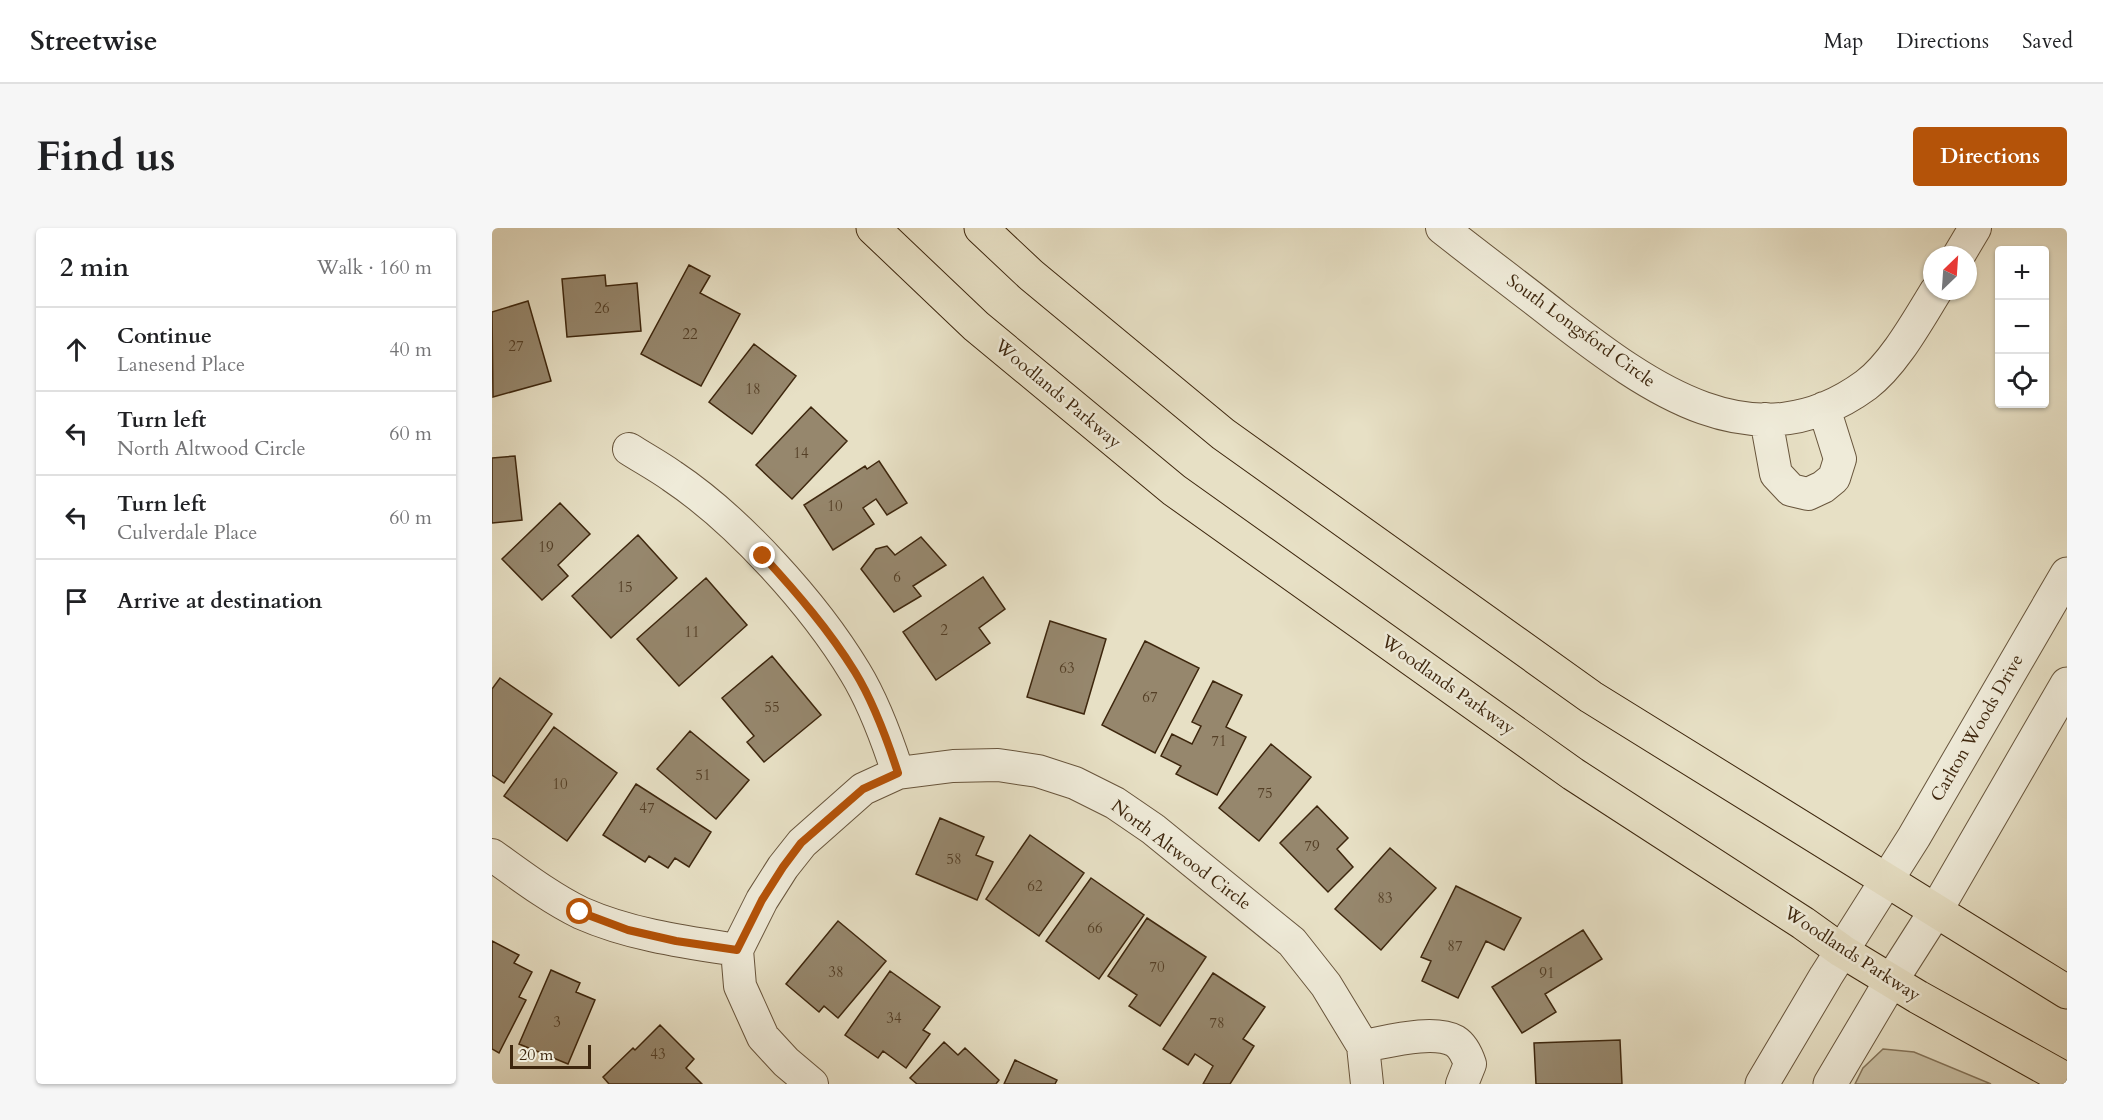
<!DOCTYPE html>
<meta charset="utf-8">
<style>
:root{--surface:#fff;--page:#f6f6f6;--text:#202124;--muted:#757577;--line:#e0e0e0;--accent:#b45309}
body{margin:0;font-family:Cardo,serif;background:var(--page);color:var(--text)}
.controls{position:absolute;right:18px;top:18px;display:grid;overflow:hidden;border-radius:6px;box-shadow:0 2px 4px #0004}
.controls button{width:54px;height:54px;display:grid;place-items:center;padding:0;border:0;border-bottom:2px solid var(--line);background:var(--surface);color:var(--text);font:30px sans-serif}
.compass{position:absolute;left:1431px;top:18px;width:54px;height:54px;border-radius:50%;background:var(--surface);box-shadow:0 2px 4px #0004;rotate:25deg}
.scale{position:absolute;left:18px;bottom:15px;width:81px;box-sizing:border-box;padding-left:6px;border:3px solid #3e270e;border-top:0;font-size:16px;line-height:21px;white-space:nowrap;color:#3e270e;-webkit-text-stroke:4px #efebd9;paint-order:stroke}
.stop{position:absolute;width:18px;height:18px;margin:-14px;border:4px solid #b45309;border-radius:50%;background:#fff}
.stop.end{background:#b45309;border-color:#fff;box-shadow:0 2px 6px #0008}
.list{margin:0;padding:0;list-style:none}
h2{display:flex;justify-content:space-between;align-items:center;height:78px;margin:0;padding:0 24px;font-size:26px}
h2 small{font-size:20px;font-weight:400;color:var(--muted)}
.list li{display:grid;grid-template-columns:39px 1fr auto;gap:18px;align-items:center;box-sizing:border-box;height:84px;padding:0 24px;border-top:2px solid var(--line)}
.list b{display:block;font-size:22px;white-space:nowrap}
.list p{margin:0;font-size:20px;white-space:nowrap;color:var(--muted)}
.list em{font-size:20px;font-style:normal;color:var(--muted)}
.icon{flex:none;width:33px;height:33px;fill:none;stroke:currentColor;stroke-width:2;stroke-linecap:round;stroke-linejoin:round}
.map{position:relative;flex:none;width:1575px;height:856px;overflow:hidden;border-radius:6px}
header{display:flex;align-items:center;gap:36px;box-sizing:border-box;height:84px;padding:0 30px;background:var(--surface);border-bottom:2px solid var(--line)}
header strong{font-size:28px}
nav{display:flex;gap:33px;margin-inline-start:auto;font-size:21px}
.intro{display:flex;align-items:center;justify-content:space-between;box-sizing:border-box;height:144px;padding:0 36px}
h1{margin:0;font-size:42px}
.button{padding:15px 27px;border-radius:6px;background:var(--accent);color:#fff;font-size:21px;font-weight:700}
main{display:flex;gap:36px;padding:0 36px}
aside{flex:1;background:var(--surface);border-radius:6px;box-shadow:0 2px 4px #0004}
.map>svg:first-child{display:block}
</style>
<header>
<strong>Streetwise</strong>
<nav><a>Map</a><a>Directions</a><a>Saved</a></nav>
</header>
<div class="intro"><h1>Find us</h1><a class="button">Directions</a></div>
<main>
<aside>
<h2>2 min<small>Walk · 160 m</small></h2>
<ul class="list">
<li><svg class="icon" aria-label="ahead" viewBox="0 0 24 24"><path d="M12 20V5M6 11l6-6 6 6"/></svg><div><b>Continue</b><p>Lanesend Place</p></div><em>40 m</em></li>
<li><svg class="icon" aria-label="left" viewBox="0 0 24 24"><path d="M17 20v-9H6M10 6l-5 5 5 5"/></svg><div><b>Turn left</b><p>North Altwood Circle</p></div><em>60 m</em></li>
<li><svg class="icon" aria-label="left" viewBox="0 0 24 24"><path d="M17 20v-9H6M10 6l-5 5 5 5"/></svg><div><b>Turn left</b><p>Culverdale Place</p></div><em>60 m</em></li>
<li><svg class="icon" aria-label="arrive" viewBox="0 0 24 24"><path d="M6 21V4h12l-3 4 3 4H6"/></svg><div><b>Arrive at destination</b></div></li>
</ul>
</aside>
<div class="map">
<svg width="1575" height="856" viewBox="0 0 1575 856">
<rect width="100%" height="100%" fill="#e7e0c5"/>
<filter id="stains"><feTurbulence type="fractalNoise" baseFrequency=".00333" numOctaves="4"/><feColorMatrix values="0 0 0 0 .2 0 0 0 0 .09 0 0 0 0 .02 0 0 0 .5 -.17"/></filter>
<radialGradient id="worn" r=".72"><stop offset=".6" stop-color="#630" stop-opacity="0"/><stop offset="1" stop-color="#630" stop-opacity=".3"/></radialGradient>
<!-- green -->
<path fill="#cac1a6" stroke="#84745a" stroke-width="1.5" d="M 1391,821 L 1422,824 L 1499,856 L 1363,856 L 1371,840 Z"/>
<!-- building -->
<path fill="#96876d" stroke="#3e270e" stroke-width="1.5" d="M 197,37 L 218,48 L 208,65 L 248,86 L 209,158 L 149,126 Z
M 113,47 L 114,58 L 145,55 L 149,103 L 75,109 L 70,51 Z
M 36,73 L 59,153 L 1,169 L 0,84 Z
M 262,116 L 304,148 L 260,206 L 217,174 Z
M 319,179 L 355,213 L 300,271 L 264,237 Z
M 23,228 L 30,292 L 0,295 L 0,230 Z
M 387,233 L 415,275 L 395,287 L 384,271 L 371,280 L 382,296 L 341,322 L 312,277 L 373,238 L 375,241 Z
M 68,275 L 98,306 L 66,337 L 76,348 L 50,372 L 10,331 Z
M 146,307 L 185,350 L 119,410 L 80,368 Z
M 429,309 L 454,337 L 421,358 L 429,368 L 402,384 L 369,341 L 384,321 L 395,318 L 403,327 Z
M 491,349 L 513,381 L 487,400 L 498,415 L 444,452 L 411,404 Z
M 214,350 L 255,397 L 187,458 L 145,411 Z
M 558,393 L 614,411 L 592,486 L 535,469 Z
M 653,413 L 707,440 L 663,525 L 610,497 Z
M 280,428 L 329,487 L 272,534 L 255,514 L 262,508 L 230,470 Z
M 8,450 L 60,486 L 12,555 L 0,547 L 0,461 Z
M 721,453 L 750,467 L 734,499 L 754,509 L 725,567 L 684,546 L 689,538 L 669,528 L 680,506 L 700,516 L 709,498 L 700,494 Z
M 62,499 L 125,545 L 75,613 L 12,568 Z
M 198,503 L 257,552 L 224,591 L 165,541 Z
M 779,516 L 819,549 L 767,613 L 727,580 Z
M 144,556 L 219,604 L 197,639 L 183,630 L 176,640 L 157,628 L 153,634 L 111,607 Z
M 825,578 L 856,610 L 845,621 L 861,639 L 836,664 L 788,615 Z
M 448,590 L 492,609 L 484,627 L 501,634 L 485,672 L 424,646 Z
M 538,607 L 592,645 L 547,708 L 494,671 Z
M 898,620 L 944,660 L 889,722 L 843,681 Z
M 599,650 L 652,687 L 607,751 L 554,713 Z
M 964,658 L 1029,690 L 1012,722 L 994,713 L 966,770 L 930,753 L 939,733 L 929,729 Z
M 655,690 L 714,729 L 668,798 L 637,778 L 645,767 L 616,748 Z
M 346,693 L 394,733 L 346,790 L 332,778 L 327,784 L 294,756 Z
M 1091,702 L 1110,731 L 1053,766 L 1064,784 L 1030,805 L 1000,759 Z
M 0,713 L 27,727 L 22,735 L 40,744 L 27,769 L 34,772 L 7,825 L 0,821 Z
M 59,742 L 88,755 L 84,764 L 103,772 L 76,836 L 27,816 Z
M 398,743 L 448,779 L 431,802 L 438,806 L 414,840 L 391,823 L 386,830 L 353,807 Z
M 721,745 L 773,779 L 751,811 L 762,818 L 738,856 L 711,856 L 721,838 L 703,826 L 696,837 L 671,821 Z
M 168,797 L 202,831 L 194,840 L 210,856 L 117,856 L 111,849 L 141,820 L 143,822 Z
M 1128,812 L 1130,856 L 1044,856 L 1042,815 Z
M 452,814 L 466,827 L 473,820 L 507,852 L 504,856 L 425,856 L 418,850 Z
M 523,832 L 565,852 L 563,856 L 512,856 Z"/>
<g fill="none" stroke-linecap="round" stroke-linejoin="round">
<defs>
<path id="minor" d="M 950,0 C 988,30 1027,59 1065,89 C 1156,159 1262,239 1374,157 C 1402,136 1426,92 1444,63
M 1467,27 L 1483,0
M 1274,191 L 1284,246 L 1299,262 L 1316,266 L 1331,259 L 1342,250 L 1348,231 L 1332,180
M 137,221 C 151,230 166,238 180,248 C 246,292 322,376 363,444 C 382,475 395,511 406,545
M 0,627 C 28,647 58,670 89,685 C 139,707 192,714 245,722
M 871,818 C 895,814 941,801 963,813 C 971,818 975,827 978,836 L 970,856
M 320,856 L 294,834 L 271,809 L 248,758 L 245,722 L 270,672 L 291,639 L 310,615 L 371,561 L 406,545 L 461,538 L 506,537 L 546,543 L 583,555 L 623,575 L 661,601 L 800,714 L 834,757 L 871,818 L 875,856"/>
<path id="tertiary" d="M 1270,856 L 1334,748 L 1422,609 L 1575,346
M 1338,856 L 1399,753 L 1443,684 L 1575,456"/>
<path id="primary" d="M 381,0 L 484,98 L 682,262 L 1081,546 L 1311,695 L 1350,723 L 1426,769 L 1575,852
M 489,0 L 539,47 L 731,206 L 1099,469 L 1575,764"/>
</defs>
<!-- minor casing -->
<use href="#minor" stroke="#68553c" stroke-width="34"/>
<!-- tertiary casing -->
<use href="#tertiary" stroke="#68553c" stroke-width="35"/>
<!-- primary casing -->
<use href="#primary" stroke="#3e270e" stroke-width="35"/>
<!-- minor -->
<use href="#minor" stroke="#efebd9" stroke-width="32"/>
<!-- tertiary -->
<use href="#tertiary" stroke="#efebd9" stroke-width="33"/>
<!-- primary -->
<use href="#primary" stroke="#e7e0c5" stroke-width="33"/>
</g>
<g fill="none" stroke-linecap="round" stroke-linejoin="round">
<!-- route -->
<path stroke="#b45309" stroke-width="8" d="M 88,684 L 136,702 L 184,713 L 245,722 L 270,672 L 291,639 L 309,615 L 371,561 L 406,545 C 395,511 382,475 363,444 C 337,402 305,365 271,328"/>
</g>
<g text-anchor="middle" dominant-baseline="central" stroke-width="5" stroke-linejoin="round" paint-order="stroke">
<!-- number labels -->
<g font-size="15" fill="#543f26">
<text x="110" y="80">26</text>
<text x="198" y="106">22</text>
<text x="24" y="118">27</text>
<text x="261" y="161">18</text>
<text x="309" y="225">14</text>
<text x="343" y="278">10</text>
<text x="54" y="319">19</text>
<text x="405" y="349">6</text>
<text x="133" y="359">15</text>
<text x="452" y="402">2</text>
<text x="200" y="404">11</text>
<text x="575" y="440">63</text>
<text x="658" y="469">67</text>
<text x="280" y="479">55</text>
<text x="727" y="513">71</text>
<text x="211" y="547">51</text>
<text x="68" y="556">10</text>
<text x="773" y="565">75</text>
<text x="155" y="580">47</text>
<text x="820" y="618">79</text>
<text x="462" y="631">58</text>
<text x="543" y="658">62</text>
<text x="893" y="670">83</text>
<text x="603" y="700">66</text>
<text x="963" y="718">87</text>
<text x="665" y="739">70</text>
<text x="344" y="744">38</text>
<text x="1055" y="745">91</text>
<text x="402" y="790">34</text>
<text x="65" y="794">3</text>
<text x="725" y="795">78</text>
<text x="166" y="826">43</text>
</g>
<!-- street labels -->
<g font-size="18" fill="#3e270e" stroke="#efebd9">
<text transform="translate(1089 103) rotate(36)">South Longsford Circle</text>
<text transform="translate(566 166) rotate(40)">Woodlands Parkway</text>
<text transform="translate(956 457) rotate(35)">Woodlands Parkway</text>
<text transform="translate(1485 500) rotate(-60)">Carlton Woods Drive</text>
<text transform="translate(689 627) rotate(37)">North Altwood Circle</text>
<text transform="translate(1360 726) rotate(33)">Woodlands Parkway</text>
</g>
</g>
<rect width="100%" height="100%" filter="url(#stains)"/>
<rect width="100%" height="100%" fill="url(#worn)"/>
</svg>
<div class="controls">
<button>+</button>
<button>−</button>
<button><svg class="icon" aria-label="locate" viewBox="0 0 24 24"><circle cx="12" cy="12" r="6"/><path d="M12 2v4M12 18v4M2 12h4M18 12h4"/></svg></button>
</div>
<svg class="compass" viewBox="-18 -18 36 36"><path d="M0-13l5 13h-10z" fill="#e53935"/><path d="M0 13l5-13h-10z" fill="#757577"/></svg>
<div class="scale">20 m</div>
<div class="stop" style="left:88px;top:684px"></div>
<div class="stop end" style="left:271px;top:328px"></div>
</div>
</main>
